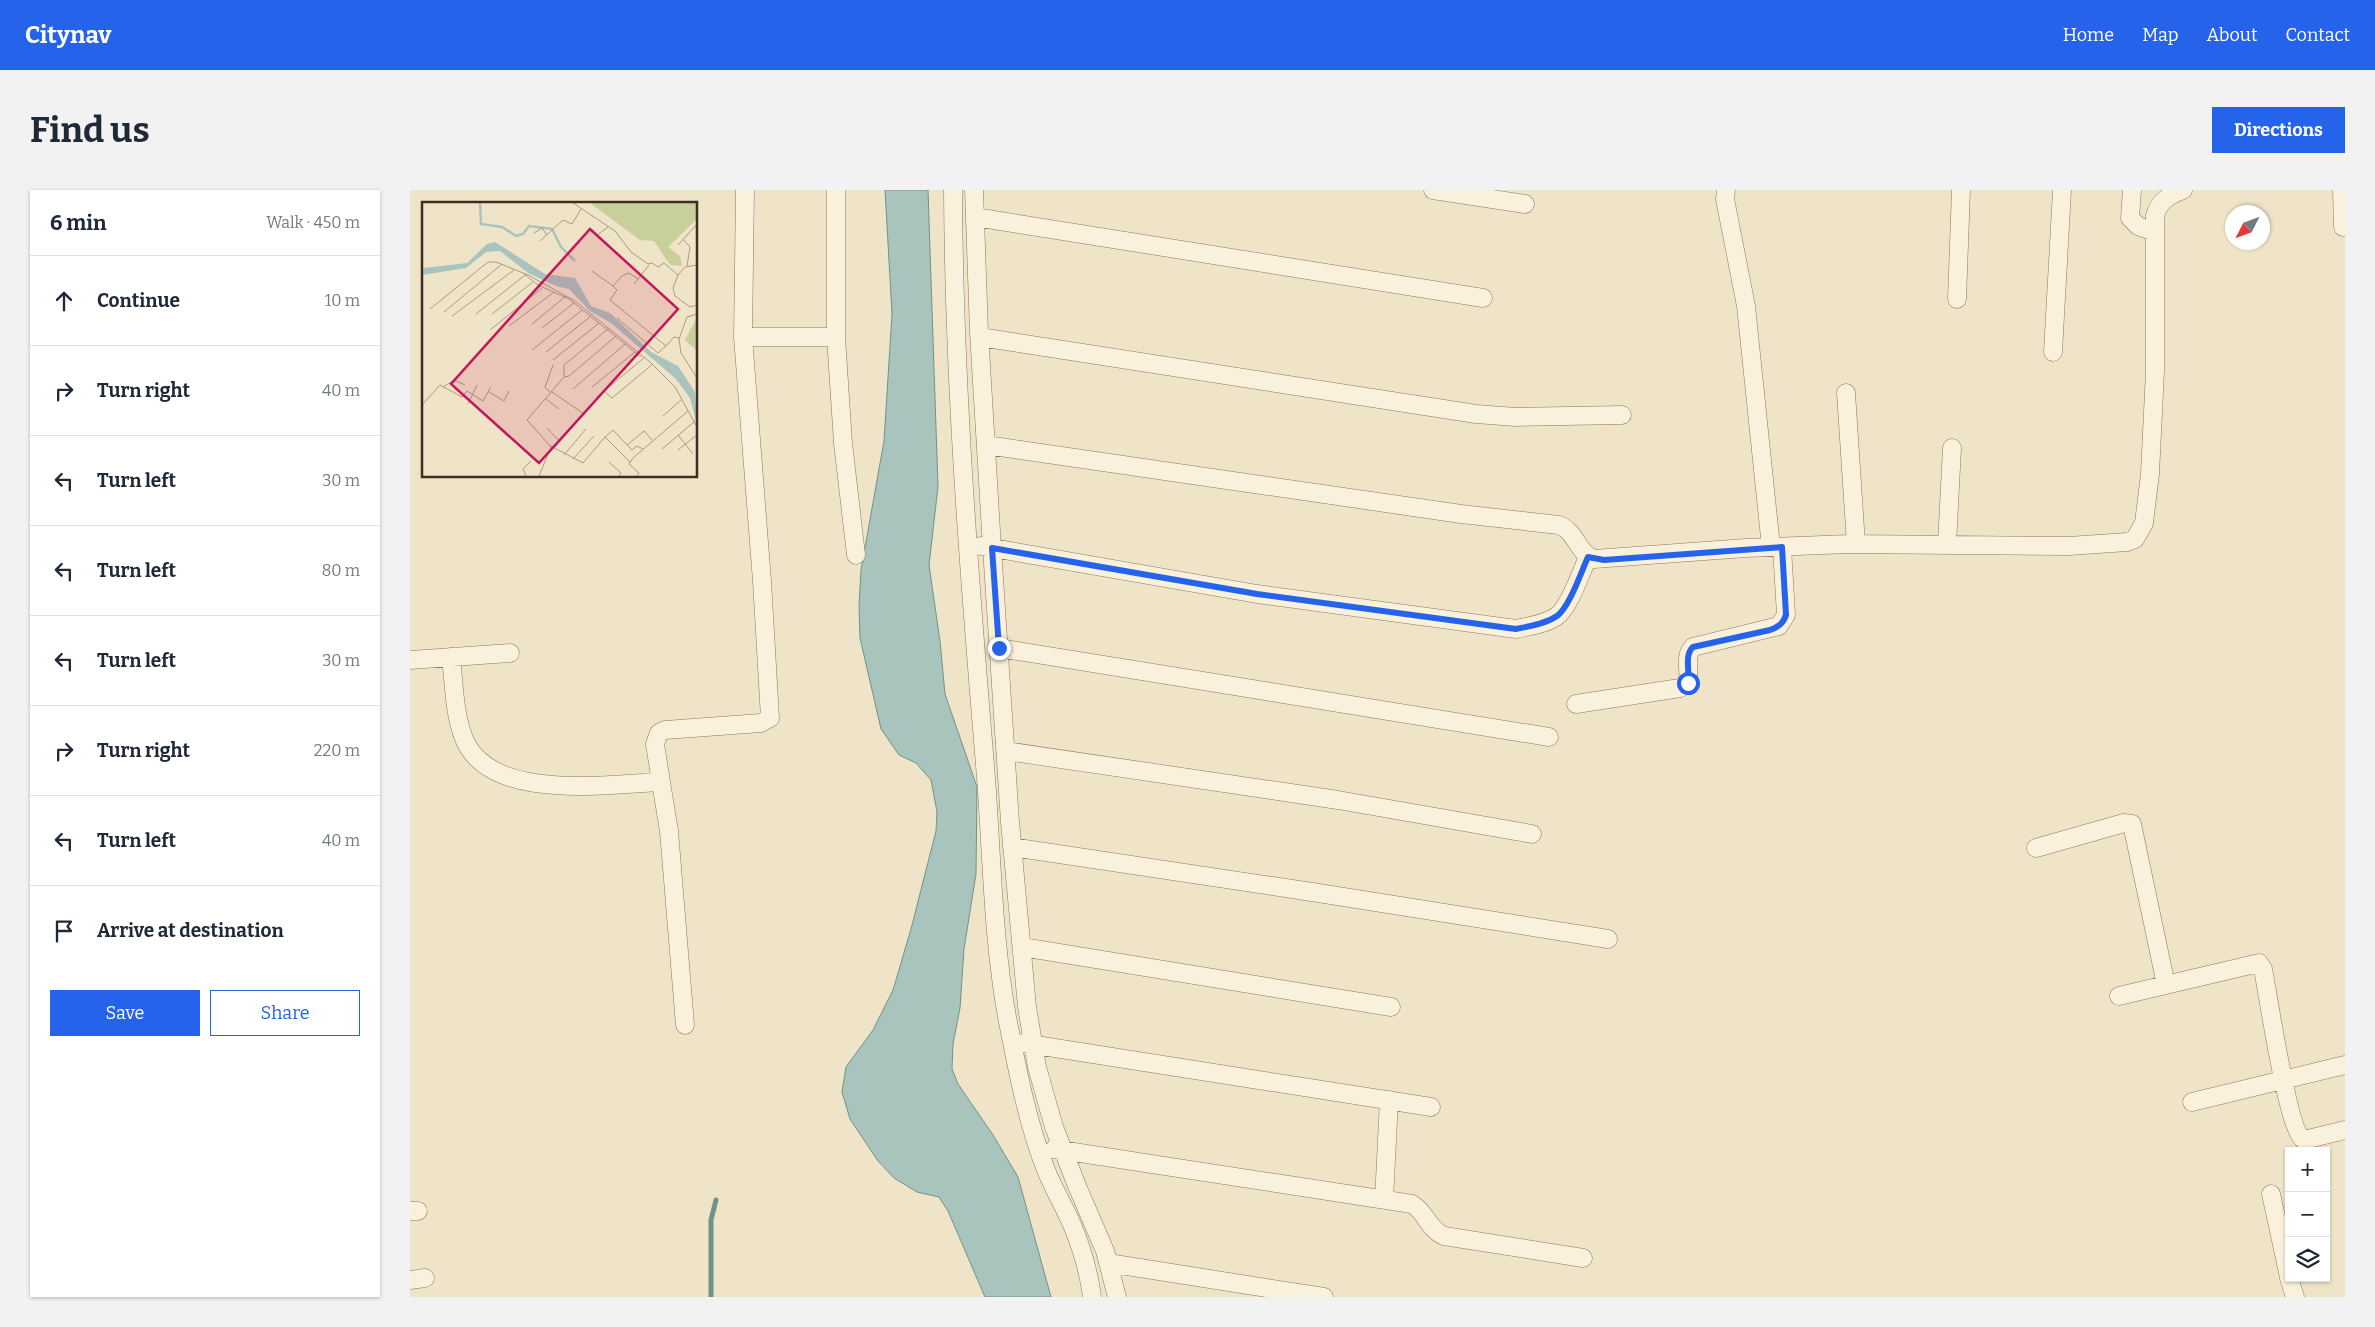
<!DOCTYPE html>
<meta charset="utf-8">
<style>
:root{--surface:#fff;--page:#f2f2f3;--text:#1f2937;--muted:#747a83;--line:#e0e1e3;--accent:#2563eb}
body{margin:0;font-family:Bitter,serif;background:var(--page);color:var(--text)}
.controls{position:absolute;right:15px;bottom:15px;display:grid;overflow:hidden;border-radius:0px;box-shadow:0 1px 4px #0004}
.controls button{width:45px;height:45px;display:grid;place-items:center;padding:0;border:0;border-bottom:1px solid var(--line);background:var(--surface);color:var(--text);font:25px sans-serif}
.compass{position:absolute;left:1815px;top:15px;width:45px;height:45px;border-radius:50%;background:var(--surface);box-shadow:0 1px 4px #0004;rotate:228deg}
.stop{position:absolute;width:15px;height:15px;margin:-11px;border:4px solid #2563eb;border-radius:50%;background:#fff}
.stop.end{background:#2563eb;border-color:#fff;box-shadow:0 1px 5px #0008}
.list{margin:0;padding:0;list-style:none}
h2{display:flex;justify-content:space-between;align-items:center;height:65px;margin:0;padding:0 20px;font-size:21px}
h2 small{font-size:16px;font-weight:400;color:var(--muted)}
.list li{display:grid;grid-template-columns:32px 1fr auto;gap:15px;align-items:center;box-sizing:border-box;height:90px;padding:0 20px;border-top:1px solid var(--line)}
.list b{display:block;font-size:19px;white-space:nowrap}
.list em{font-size:16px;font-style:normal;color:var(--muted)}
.actions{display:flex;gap:10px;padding:15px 20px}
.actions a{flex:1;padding:11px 0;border:1px solid var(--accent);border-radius:0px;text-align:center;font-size:18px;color:var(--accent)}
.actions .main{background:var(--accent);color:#fff}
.icon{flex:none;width:28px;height:28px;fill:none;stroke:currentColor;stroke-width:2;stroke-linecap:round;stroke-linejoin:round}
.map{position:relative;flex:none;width:1935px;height:1107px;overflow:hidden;border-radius:0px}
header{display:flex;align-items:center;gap:30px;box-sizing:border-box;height:70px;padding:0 25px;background:var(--accent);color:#fff}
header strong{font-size:24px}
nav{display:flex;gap:28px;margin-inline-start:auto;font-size:18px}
.intro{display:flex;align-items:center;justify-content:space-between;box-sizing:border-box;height:120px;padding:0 30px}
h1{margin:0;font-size:35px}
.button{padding:12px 22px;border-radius:0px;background:var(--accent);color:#fff;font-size:18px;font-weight:700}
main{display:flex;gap:30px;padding:0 30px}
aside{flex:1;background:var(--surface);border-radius:0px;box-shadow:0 1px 4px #0004}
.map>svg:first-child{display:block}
</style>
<header>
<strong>Citynav</strong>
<nav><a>Home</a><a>Map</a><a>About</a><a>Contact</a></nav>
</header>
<div class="intro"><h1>Find us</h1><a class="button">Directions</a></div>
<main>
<aside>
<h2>6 min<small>Walk · 450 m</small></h2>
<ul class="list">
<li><svg class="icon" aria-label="ahead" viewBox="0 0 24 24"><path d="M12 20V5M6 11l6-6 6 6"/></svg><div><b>Continue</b></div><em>10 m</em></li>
<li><svg class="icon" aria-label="right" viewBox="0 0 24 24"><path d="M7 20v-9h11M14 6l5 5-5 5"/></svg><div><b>Turn right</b></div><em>40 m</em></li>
<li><svg class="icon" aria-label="left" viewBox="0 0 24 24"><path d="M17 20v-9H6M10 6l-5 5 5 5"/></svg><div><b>Turn left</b></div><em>30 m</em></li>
<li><svg class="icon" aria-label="left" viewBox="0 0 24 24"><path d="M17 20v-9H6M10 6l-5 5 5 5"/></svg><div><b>Turn left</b></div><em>80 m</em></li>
<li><svg class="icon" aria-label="left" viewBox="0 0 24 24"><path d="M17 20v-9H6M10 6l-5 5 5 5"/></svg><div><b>Turn left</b></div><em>30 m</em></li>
<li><svg class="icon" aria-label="right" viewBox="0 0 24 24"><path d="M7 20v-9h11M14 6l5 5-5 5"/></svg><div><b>Turn right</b></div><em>220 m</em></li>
<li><svg class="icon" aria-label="left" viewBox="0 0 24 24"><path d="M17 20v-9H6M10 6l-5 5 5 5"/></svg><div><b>Turn left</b></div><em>40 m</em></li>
<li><svg class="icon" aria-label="arrive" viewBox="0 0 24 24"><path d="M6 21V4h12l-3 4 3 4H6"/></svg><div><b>Arrive at destination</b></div></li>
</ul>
<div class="actions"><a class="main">Save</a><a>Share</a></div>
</aside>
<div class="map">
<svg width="1935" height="1107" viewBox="0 0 1935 1107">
<rect width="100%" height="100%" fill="#f0e4c8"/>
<!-- water -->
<path fill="#a9c4bc" stroke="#6f938a" d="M 475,0 L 518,0 L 528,297 L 519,375 L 530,451 L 535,504 L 567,597 L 566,684 L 554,759 L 550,818 L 543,854 L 542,879 L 548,894 L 583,945 L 608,987 L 641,1107 L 575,1107 L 538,1021 L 529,1007 L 507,1002 L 484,988 L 468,971 L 440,929 L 432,902 L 436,877 L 463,840 L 483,800 L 501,739 L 526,641 L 527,622 L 521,590 L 506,573 L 489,565 L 471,539 L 450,448 L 449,416 L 451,380 L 474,251 L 482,124 Z"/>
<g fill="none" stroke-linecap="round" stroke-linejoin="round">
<!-- stream -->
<path stroke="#6f938a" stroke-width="5" d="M 301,1107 L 301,1030 L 306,1010"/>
<defs>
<path id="street" d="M 426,0 L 426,147 L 433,253 L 446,365
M 543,0 C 544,192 559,384 575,575 C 582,659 582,744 597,827 C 607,878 617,932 636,980 C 644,1000 655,1018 663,1037 C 672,1059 679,1083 682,1107
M 564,0 L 569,142 L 582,358 L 600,632 L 617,817 L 627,877 L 644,937 L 667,996 L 695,1061 L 707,1107
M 1023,0 L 1115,14
M 1316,0 L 1315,9 L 1336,116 L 1361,357
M 1722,0 L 1720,28 L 1728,36 L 1745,42
M 1932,0 L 1933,37
M 565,27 L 1073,108
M 1547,109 L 1551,0
M 333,147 L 426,147
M 570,147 L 1066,224 L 1106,227 L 1212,225
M 1643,162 L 1652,0
M 1436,203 L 1446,354
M 576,255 L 1051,324 L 1149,335 C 1167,342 1167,363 1184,369 L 1336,358 L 1439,354 L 1659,356 L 1717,352 L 1725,349 L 1734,333 L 1740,284 L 1745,181 L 1745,26 C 1749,11 1759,5 1773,0
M 1537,354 L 1542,258
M 571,356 L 847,404 L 1106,439 C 1120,436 1136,434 1147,426 C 1160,416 1171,382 1178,367
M 589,458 L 1139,547
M 41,467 C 44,493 44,521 53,546 C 77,613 196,594 251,592 L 245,554 L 249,543 L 255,540 L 351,533 L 360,528 L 352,391 L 333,147 L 335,0
M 0,470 L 100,463
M 1166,514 L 1270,498 L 1278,493 C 1280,481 1274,465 1283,457 L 1369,436 L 1376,425 L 1372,357
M 596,561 L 928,610 L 1122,644
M 251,592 L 259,641 L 275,835
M 602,657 L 902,702 L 1198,749
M 1626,658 L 1714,633 L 1722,634 L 1756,795
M 612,757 L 981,817
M 1709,806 L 1849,773 L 1853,779 C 1858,804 1878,942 1894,950 L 1935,940
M 613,853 L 1021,917
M 1782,912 L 1935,875
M 644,959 L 1002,1014 C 1016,1022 1018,1039 1034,1046 L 1173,1068
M 1861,1004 L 1879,1087
M 974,1010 L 979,910
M 0,1021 L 8,1021
M 698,1073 L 914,1107
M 1879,1088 L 1885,1107
M 0,1090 L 15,1088"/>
</defs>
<!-- street casing -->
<use href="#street" stroke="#8d765c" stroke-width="19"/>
<!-- street -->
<use href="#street" stroke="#faf1dc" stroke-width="18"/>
</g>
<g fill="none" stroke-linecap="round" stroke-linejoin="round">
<!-- route -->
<path stroke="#2563eb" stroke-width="6" d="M 589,458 L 582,358 L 847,404 L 1106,439 C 1120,436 1135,434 1147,426 C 1160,416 1171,382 1178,367 L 1194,370 L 1372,357 L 1376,425 C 1373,434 1368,437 1360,440 L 1283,457 C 1274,465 1280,481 1278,493"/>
</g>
<!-- overview -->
<g transform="translate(12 12)">
<rect width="275" height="275" fill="#f0e4c8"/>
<path d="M 168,1 L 275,1 L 275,17 L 246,45 L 258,54 L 260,64 L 248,63 L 232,39 L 218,38 ZM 274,117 L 275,117 L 275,149 L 263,138 Z" fill="#c9cf9b"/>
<path d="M 73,40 L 123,72 L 153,76 L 169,104 L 188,111 L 229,150 L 256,164 L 273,190 L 275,223 L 268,196 L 254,177 L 189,121 L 168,109 L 147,87 L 134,84 L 106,71 L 78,49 L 64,50 L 44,66 L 0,73 L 2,66 L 45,61 L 65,42 Z" fill="#a9c4bc"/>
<path fill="none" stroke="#a9c4bc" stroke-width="2.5" d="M 58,1 L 59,22 L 80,25 L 94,34 L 101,32 L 107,24 L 130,27 L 139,45 L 153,59"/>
<path fill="none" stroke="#a89b85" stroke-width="1" d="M 151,1 L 193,29 L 209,50 L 226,62 L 230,61 L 236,65 L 242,61 L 256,73 L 263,65 L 275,63M 112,31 L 120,26 L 125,33M 174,34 L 186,25M 261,37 L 268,45 L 265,64M 118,39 L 141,18 L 150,22 L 159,7M 256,43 L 275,22M 170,69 L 191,84M 102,72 L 116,83 L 147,97 L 219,155M 256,73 L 251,86 L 253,94 L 268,105 L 275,103M 216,77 L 207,71 L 200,74 L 191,84 L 195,88 L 188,98 L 244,144 L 252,135 L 257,136M 212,82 L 227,63M 8,107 L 66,60 L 74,60 L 106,73 L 153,99 L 228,160 L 253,185 L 275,225M 22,110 L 80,62M 54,112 L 103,73M 70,112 L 111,80M 275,112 L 265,115 L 257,137 L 259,151 L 275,176M 30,114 L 92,68M 195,116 L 236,151 L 244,144M 110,122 L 144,94M 87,124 L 132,90M 120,126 L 152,101M 68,128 L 120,86M 110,148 L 160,108M 124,150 L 169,114M 131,158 L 177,121M 142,174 L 142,163 L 187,126M 21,185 L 32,178 L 43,183M 170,185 L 213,150M 151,187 L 203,142M 182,189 L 190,196 L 231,162M 67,190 L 82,199 L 87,189M 130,190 L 162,212 L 133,245M 129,191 L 123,185 L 131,163M 175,195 L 223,155M 124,197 L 137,207M 46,202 L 55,183M 0,203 L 18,183 L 40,195 L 45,189 L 61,199 L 69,185M 241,214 L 259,198M 125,226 L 138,240M 256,233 L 271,252M 183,235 L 191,228 L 210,248 L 215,244 L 221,247M 127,243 L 161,261 L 183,235 L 208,260M 205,243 L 222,229 L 230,238M 240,247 L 273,219M 256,248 L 275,233M 142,253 L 164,227M 151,257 L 172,234M 187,260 L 199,271 L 197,274M 104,274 L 101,267 L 109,259M 117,274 L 129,245 L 105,218 L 142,175 L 147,174 L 194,134M 215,274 L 217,271 L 207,262 L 211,256 L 266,209"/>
<path fill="#c2185b" fill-opacity="0.15" stroke="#c2185b" stroke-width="2.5" d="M 168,27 L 256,107 L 117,261 L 29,182 Z"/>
<rect width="275" height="275" fill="none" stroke="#3d2e20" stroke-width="2.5"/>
</g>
</svg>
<div class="controls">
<button>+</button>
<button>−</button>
<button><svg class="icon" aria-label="layers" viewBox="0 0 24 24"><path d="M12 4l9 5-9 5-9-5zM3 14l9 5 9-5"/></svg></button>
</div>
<svg class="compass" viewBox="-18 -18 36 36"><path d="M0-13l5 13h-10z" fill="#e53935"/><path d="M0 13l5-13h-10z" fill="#747a83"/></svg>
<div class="stop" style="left:1278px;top:493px"></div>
<div class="stop end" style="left:589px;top:458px"></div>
</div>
</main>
